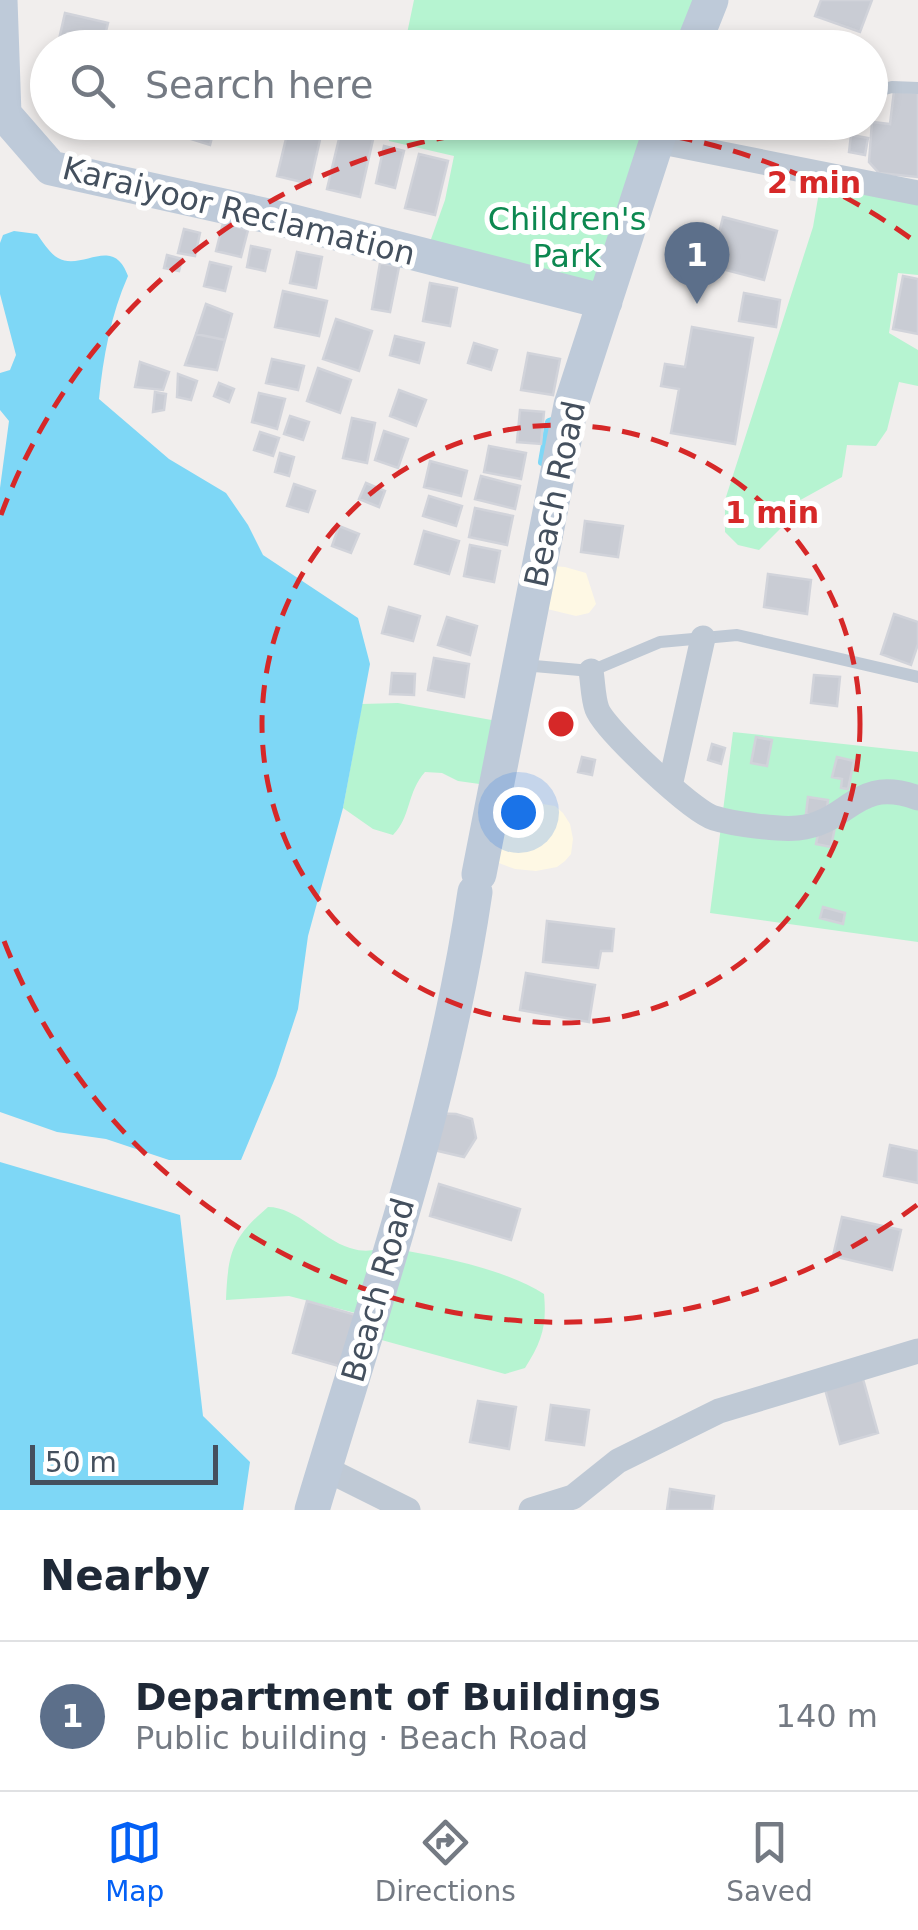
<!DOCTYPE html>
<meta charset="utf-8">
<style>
:root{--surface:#fff;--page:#f2f2f3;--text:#1f2937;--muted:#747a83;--line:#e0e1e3;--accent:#0360f5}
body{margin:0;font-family:"DejaVu Sans",sans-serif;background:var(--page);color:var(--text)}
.scale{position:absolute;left:30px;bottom:25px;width:188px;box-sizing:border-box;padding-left:10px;border:5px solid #44505e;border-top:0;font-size:28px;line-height:35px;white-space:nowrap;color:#44505e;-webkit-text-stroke:8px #fff;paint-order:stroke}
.you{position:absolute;left:518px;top:812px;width:35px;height:35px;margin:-25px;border:8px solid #fff;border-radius:50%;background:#1a73e8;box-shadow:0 0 0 15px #1a73e833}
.badge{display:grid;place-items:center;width:65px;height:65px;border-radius:50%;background:var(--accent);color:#fff;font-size:32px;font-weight:700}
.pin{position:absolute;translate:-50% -82px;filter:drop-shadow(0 2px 5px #0008)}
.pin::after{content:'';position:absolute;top:52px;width:35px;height:30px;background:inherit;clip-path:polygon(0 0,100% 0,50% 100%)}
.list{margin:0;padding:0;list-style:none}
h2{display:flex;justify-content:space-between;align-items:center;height:130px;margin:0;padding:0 40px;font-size:42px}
h2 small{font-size:32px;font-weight:400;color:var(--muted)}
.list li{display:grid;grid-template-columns:65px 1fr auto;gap:30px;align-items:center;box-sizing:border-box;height:150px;padding:0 40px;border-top:2px solid var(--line)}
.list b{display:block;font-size:38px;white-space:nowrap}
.list p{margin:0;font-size:32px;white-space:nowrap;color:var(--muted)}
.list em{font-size:32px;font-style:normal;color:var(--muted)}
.icon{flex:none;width:55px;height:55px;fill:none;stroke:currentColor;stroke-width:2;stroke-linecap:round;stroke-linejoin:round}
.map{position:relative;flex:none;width:918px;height:1510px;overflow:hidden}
.search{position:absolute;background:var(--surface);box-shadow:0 5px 15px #0003;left:30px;right:30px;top:30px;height:110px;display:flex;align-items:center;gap:25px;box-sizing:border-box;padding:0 35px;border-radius:55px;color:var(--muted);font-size:38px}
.sheet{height:280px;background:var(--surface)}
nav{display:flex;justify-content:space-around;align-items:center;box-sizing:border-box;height:140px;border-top:2px solid var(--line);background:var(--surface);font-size:28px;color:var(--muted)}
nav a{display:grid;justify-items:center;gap:5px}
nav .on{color:var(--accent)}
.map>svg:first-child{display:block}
</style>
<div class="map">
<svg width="918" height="1510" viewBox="0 0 918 1510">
<rect width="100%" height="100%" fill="#f1eeed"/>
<!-- commercial -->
<path fill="#fef8e4" d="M 540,565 L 565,567 L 586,573 L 596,604 L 589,613 L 576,616 L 543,608 Z
M 511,799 L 555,806 L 563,813 L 570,824 L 573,839 L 571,854 L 565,861 L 557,867 L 536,871 L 515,869 L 483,857 Z"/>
<!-- green -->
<path fill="#b6f4d1" d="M 414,0 L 711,0 L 693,47 L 404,48 Z
M 388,122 L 663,123 L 605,302 L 430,242 L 445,200 L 454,156 L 389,141 Z
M 822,175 L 918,193 L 918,275 L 898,273 L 889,333 L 918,350 L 918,386 L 899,382 L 887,430 L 876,446 L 847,445 L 842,477 L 795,503 L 781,528 L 759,550 L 738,545 L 725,532 L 725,500 L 813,227 Z
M 398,703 L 508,723 L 494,786 L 458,781 L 442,773 L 425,772 C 407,792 411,817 393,835 L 373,829 L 343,808 L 362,704 Z
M 733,732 L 918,752 L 918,942 L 710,913 Z
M 268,1207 C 297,1207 321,1239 350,1248 C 372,1255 378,1246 395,1249 C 439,1256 508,1270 544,1294 C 547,1326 542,1341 525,1368 L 505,1374 L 367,1336 L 371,1317 L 289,1296 L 226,1300 C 228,1252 232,1238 268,1207 Z"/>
<!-- water -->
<path fill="#7ed7f6" d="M 14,231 L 37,234 C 43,242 50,254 58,258 C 82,272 113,234 128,276 C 111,314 103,358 99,399 L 169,459 L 226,493 L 248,525 L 263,555 L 358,618 L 370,664 L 343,808 L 308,936 L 298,1009 L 276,1076 L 241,1160 L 169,1160 L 106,1139 L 57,1132 L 0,1112 L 0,488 L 9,421 L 0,410 L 0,373 L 10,370 L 16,355 L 0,294 L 0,243 L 3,235 Z
M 0,1162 L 180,1215 L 203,1416 L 250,1462 L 243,1510 L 0,1510 Z"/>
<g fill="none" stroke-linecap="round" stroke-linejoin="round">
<!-- stream -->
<path stroke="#7ed7f6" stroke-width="8" d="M 542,462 L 549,422 L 558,419"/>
</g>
<!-- building -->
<path fill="#c9ccd4" stroke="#d1d3da" stroke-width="2.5" d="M 821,0 L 872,0 L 860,32 L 815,16 Z
M 65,13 L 108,23 L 102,48 L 57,48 Z
M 795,32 L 820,38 L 817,48 L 790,48 Z
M 894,91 L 918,93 L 918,177 L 879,173 L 869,162 L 872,122 L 890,124 Z
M 185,122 L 216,122 L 210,145 L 181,136 Z
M 290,122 L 324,122 L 310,184 L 277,176 Z
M 343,122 L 377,122 L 360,197 L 327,189 Z
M 851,135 L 868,138 L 865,155 L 849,152 Z
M 384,146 L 404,151 L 395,188 L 376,183 Z
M 419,154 L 448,161 L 435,215 L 405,208 Z
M 723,217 L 777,231 L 764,280 L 711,266 Z
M 223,223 L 248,230 L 241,257 L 216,251 Z
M 184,229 L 200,233 L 195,256 L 178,253 Z
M 251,246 L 270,250 L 265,271 L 247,267 Z
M 297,252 L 322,257 L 316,288 L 290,283 Z
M 167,255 L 182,259 L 179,271 L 164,268 Z
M 210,262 L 231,267 L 225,291 L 204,286 Z
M 380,263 L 399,267 L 390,312 L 372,309 Z
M 903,276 L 918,279 L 918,334 L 893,329 Z
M 430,283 L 457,288 L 450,326 L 423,321 Z
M 283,291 L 327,301 L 319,336 L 275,327 Z
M 744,293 L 780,300 L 776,327 L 739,321 Z
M 206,304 L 232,314 L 225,340 L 196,334 Z
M 336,319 L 372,331 L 359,371 L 323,359 Z
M 692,327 L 753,338 L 735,444 L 671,433 L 679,389 L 661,386 L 665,364 L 685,367 Z
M 196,334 L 225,340 L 217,370 L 185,365 Z
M 395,336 L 424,343 L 419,363 L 390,355 Z
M 474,343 L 497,350 L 491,370 L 468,363 Z
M 528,353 L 560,359 L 553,395 L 521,390 Z
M 272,359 L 304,366 L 298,390 L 266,383 Z
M 140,362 L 169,372 L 163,390 L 135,387 Z
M 318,368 L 351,380 L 340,413 L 307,401 Z
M 178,374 L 197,381 L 191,400 L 177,397 Z
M 219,383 L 234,389 L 229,402 L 214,396 Z
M 399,390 L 426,400 L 416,426 L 390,416 Z
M 155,392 L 166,394 L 164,410 L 153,412 Z
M 259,393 L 285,399 L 277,429 L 252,422 Z
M 520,410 L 544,412 L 541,444 L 517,442 Z
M 290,416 L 309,422 L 303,440 L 284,434 Z
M 352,418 L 375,423 L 367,463 L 343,458 Z
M 384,431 L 408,439 L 398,468 L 375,460 Z
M 260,432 L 279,438 L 273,456 L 254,450 Z
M 489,446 L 526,453 L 521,479 L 484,472 Z
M 280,453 L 294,457 L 289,476 L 275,472 Z
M 430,461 L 467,471 L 461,496 L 424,487 Z
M 481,476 L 520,486 L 515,509 L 475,499 Z
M 366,483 L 385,491 L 379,507 L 359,499 Z
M 294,484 L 315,491 L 308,512 L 287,506 Z
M 429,496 L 462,506 L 456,526 L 423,516 Z
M 475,508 L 513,516 L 507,545 L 469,537 Z
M 585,521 L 623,526 L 618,557 L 581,552 Z
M 339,526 L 359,534 L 351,553 L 332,546 Z
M 424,531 L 459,541 L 449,574 L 415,564 Z
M 470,545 L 500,551 L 494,582 L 464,576 Z
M 768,574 L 811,580 L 807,614 L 764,607 Z
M 389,607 L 420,616 L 413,641 L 382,633 Z
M 894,614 L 918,622 L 918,644 L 911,665 L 881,654 Z
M 447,617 L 477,626 L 470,655 L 438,645 Z
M 434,658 L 469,664 L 464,697 L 428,690 Z
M 392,673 L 415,674 L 414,695 L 390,694 Z
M 814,675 L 840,677 L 837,706 L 811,703 Z
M 756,737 L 772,740 L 767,766 L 751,763 Z
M 712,744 L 725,748 L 721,764 L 708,760 Z
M 582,757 L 595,760 L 592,775 L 578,772 Z
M 837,757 L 854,761 L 848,789 L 841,788 L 842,779 L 832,777 Z
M 808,797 L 828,800 L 826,817 L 806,814 Z
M 820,824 L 835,827 L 831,847 L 816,844 Z
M 823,907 L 845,913 L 843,924 L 820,918 Z
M 547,921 L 614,929 L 612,951 L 601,951 L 598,968 L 543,962 Z
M 526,973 L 595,985 L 589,1022 L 520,1010 Z
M 428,1113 L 456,1114 L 472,1119 L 476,1138 L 464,1157 L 421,1147 Z
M 890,1145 L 918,1151 L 918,1183 L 884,1176 Z
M 439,1184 L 520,1209 L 511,1240 L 430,1216 Z
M 842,1217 L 901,1230 L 892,1270 L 833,1256 Z
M 307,1301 L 356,1315 L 342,1367 L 293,1353 Z
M 863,1379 L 878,1433 L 840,1444 L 825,1389 Z
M 478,1401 L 516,1407 L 509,1449 L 470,1442 Z
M 551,1405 L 589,1410 L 584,1445 L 546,1440 Z
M 670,1489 L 714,1496 L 712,1510 L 667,1510 Z"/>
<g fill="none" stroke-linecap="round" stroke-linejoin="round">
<!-- service -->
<path stroke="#bfc9d5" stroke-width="12" d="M 870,93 L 892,87 L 918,88
M 739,122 L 808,122
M 523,665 L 591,671 L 660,642 L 737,635 L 918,677"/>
<!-- minor -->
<path stroke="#bfc9d5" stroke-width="25" d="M 657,141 L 918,193
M 591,671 C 593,683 593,698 597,709 C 605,730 692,811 714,818 C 733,824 779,830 798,828 C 851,823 854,775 918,798
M 670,786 L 703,638
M 324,1468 L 408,1510
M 531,1510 L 573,1497 L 618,1461 L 719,1411 L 918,1351"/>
<!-- secondary -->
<path stroke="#becad9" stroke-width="35" d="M 0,0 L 4,114 L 51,168 L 282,219 L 605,302
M 692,48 L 711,0
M 479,874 L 571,405 L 663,122
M 312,1510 C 373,1306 444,1103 475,892"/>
</g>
<!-- distance rings -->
<g fill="none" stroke="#d62828" stroke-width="5" stroke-dasharray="18 12">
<circle cx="561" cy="724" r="299"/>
<path d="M917 1205A598 598 0 0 1 1 933M1 515A598 598 0 0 1 917 243"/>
</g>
<g text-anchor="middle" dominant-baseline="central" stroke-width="10" stroke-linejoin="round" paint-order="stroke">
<!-- street labels -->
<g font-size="32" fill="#44505e" stroke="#fff">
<text transform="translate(239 211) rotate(14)">Karaiyoor Reclamation</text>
<text transform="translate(555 494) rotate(-78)">Beach Road</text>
<text transform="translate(378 1290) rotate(-74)">Beach Road</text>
</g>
<!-- park labels -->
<g font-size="32" fill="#0c8850" stroke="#fff">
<text x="567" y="219">Children's<tspan x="567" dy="37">Park</tspan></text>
</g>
</g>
<circle cx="561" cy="724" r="15" fill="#d62828" stroke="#fff" stroke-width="5"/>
<g font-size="30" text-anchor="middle" font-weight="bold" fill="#d62828" stroke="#fff" stroke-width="10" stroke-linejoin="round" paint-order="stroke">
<text x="814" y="193">2 min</text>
<text x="772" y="523">1 min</text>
</g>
</svg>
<div class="scale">50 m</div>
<div class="you"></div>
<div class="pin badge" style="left:697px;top:304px;background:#5c6f8a">1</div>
<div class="search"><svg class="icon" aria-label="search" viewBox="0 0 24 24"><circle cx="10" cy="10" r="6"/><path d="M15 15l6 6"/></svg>Search here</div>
</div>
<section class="sheet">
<h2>Nearby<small></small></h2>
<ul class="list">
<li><span class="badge" style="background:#5c6f8a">1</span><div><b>Department of Buildings</b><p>Public building · Beach Road</p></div><em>140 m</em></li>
</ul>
</section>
<nav>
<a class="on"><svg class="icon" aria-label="map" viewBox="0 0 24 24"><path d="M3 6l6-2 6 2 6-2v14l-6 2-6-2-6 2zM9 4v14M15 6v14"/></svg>Map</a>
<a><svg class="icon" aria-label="directions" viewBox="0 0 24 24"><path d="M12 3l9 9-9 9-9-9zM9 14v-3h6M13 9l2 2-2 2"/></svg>Directions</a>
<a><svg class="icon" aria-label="saved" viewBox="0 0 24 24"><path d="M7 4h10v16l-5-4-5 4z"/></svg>Saved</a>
</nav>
